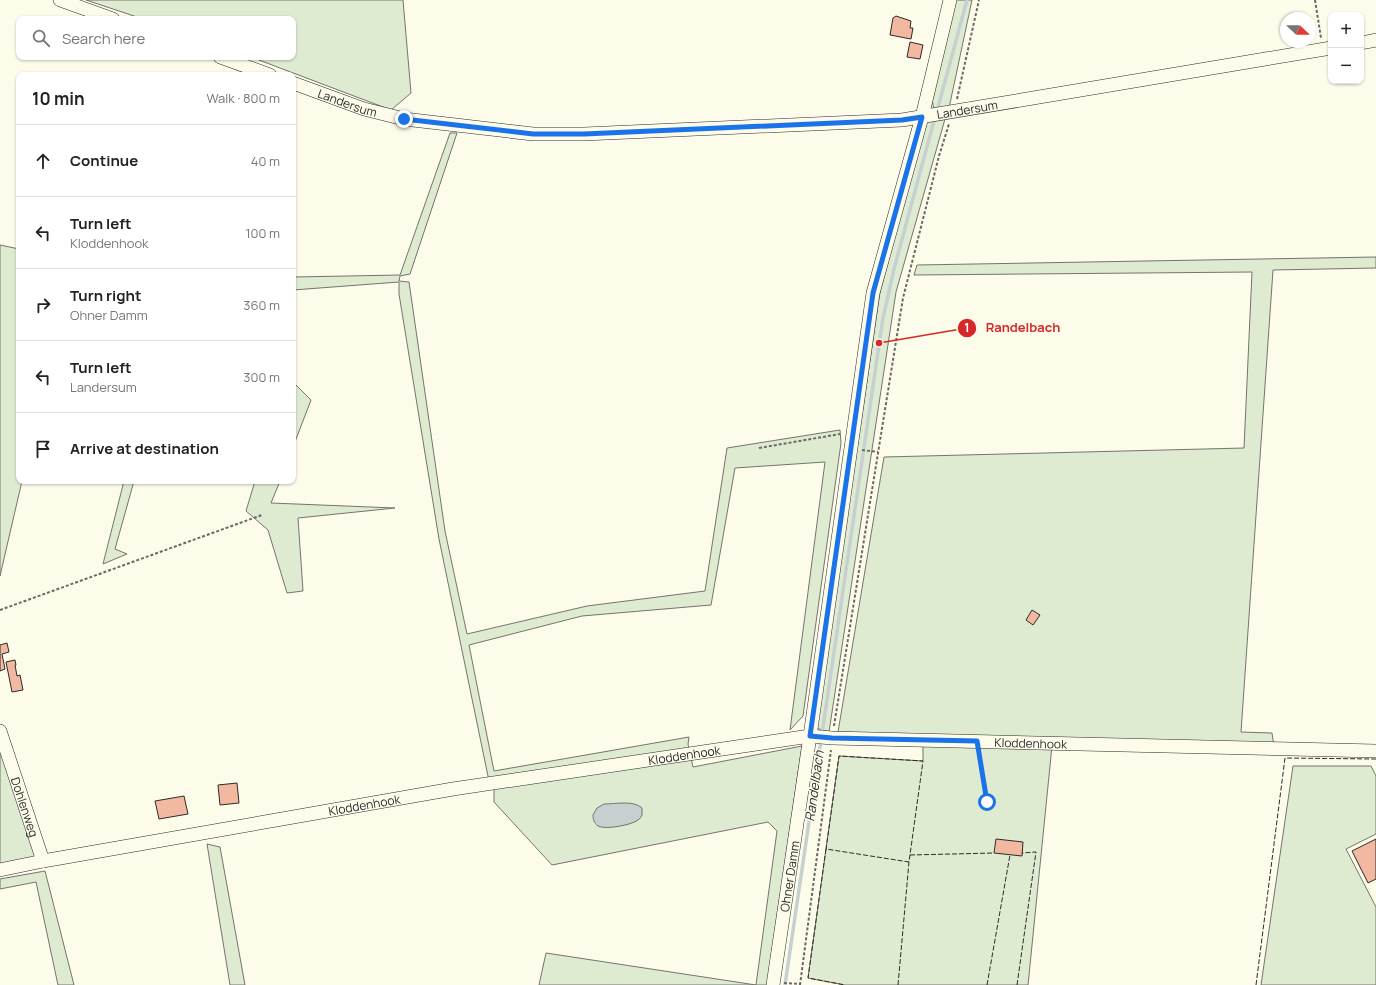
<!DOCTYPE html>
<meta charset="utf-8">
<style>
:root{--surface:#fff;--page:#f2f2f2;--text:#222;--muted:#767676;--line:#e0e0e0}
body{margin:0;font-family:Manrope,sans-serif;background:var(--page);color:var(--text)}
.controls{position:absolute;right:12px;top:12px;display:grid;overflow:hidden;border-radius:8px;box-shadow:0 1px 3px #0004}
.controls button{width:36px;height:36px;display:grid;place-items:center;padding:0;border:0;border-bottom:1px solid var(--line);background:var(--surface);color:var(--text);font:20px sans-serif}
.compass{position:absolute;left:1280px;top:12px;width:36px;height:36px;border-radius:50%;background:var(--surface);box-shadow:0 1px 3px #0004;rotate:112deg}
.stop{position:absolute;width:12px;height:12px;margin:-9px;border:3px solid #1a73e8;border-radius:50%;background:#fff}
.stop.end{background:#1a73e8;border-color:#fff;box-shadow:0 1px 4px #0008}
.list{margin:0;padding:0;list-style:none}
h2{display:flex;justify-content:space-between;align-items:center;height:52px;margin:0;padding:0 16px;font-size:17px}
h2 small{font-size:13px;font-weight:400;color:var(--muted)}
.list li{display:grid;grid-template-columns:26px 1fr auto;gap:12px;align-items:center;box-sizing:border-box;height:72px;padding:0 16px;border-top:1px solid var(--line)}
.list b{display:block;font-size:15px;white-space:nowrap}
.list p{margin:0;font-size:13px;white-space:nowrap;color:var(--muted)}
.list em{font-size:13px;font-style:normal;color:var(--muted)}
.icon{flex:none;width:22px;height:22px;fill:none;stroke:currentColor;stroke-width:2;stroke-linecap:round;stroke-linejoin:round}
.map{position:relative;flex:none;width:1376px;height:985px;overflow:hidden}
.search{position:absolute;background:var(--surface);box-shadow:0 1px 3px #0004;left:16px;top:16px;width:280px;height:44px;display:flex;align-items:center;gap:10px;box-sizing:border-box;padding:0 14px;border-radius:8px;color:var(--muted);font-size:15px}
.panel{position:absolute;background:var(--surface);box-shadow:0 1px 3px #0004;left:16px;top:72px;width:280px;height:412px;border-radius:8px}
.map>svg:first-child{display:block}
</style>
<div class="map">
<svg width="1376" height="985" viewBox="0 0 1376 985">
<rect width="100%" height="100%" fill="#fdfbea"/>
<!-- green -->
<path fill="#deebd1" stroke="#74746e" d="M 86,0 L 403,0 L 411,93 L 391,110 L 251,57 L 293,57 L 293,19 L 143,19 Z
M 956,0 L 972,0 L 949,108 L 934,109 L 932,100 Z
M 930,119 L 945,119 L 896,292 L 829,732 L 816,728 L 880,292 L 925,124 Z
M 450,133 L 457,133 L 410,274 L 400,276 L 399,281 L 409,282 L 445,531 L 467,634 L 587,606 L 705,591 L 727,448 L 840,430 L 841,443 L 803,716 L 790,730 L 825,462 L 735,468 L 711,605 L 582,616 L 469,645 L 494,771 L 689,737 L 688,744 L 693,767 L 802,746 L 767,985 L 539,985 L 546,953 L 756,985 L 777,831 L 768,822 L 552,865 L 494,802 L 494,780 L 489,781 L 439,539 L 399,294 L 399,282 L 293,290 L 293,277 L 400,275 Z
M 0,245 L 19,249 L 19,481 L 22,481 L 0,576 Z
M 1376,257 L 1376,268 L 1273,270 L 1241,732 L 1272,733 L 1274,746 L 838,732 L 884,457 L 1244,448 L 1252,272 L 914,275 L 917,265 Z
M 293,382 L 311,400 L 293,447 Z
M 124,481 L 134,481 L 115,549 L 127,554 L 103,564 Z
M 255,481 L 280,481 L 271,503 L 395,508 L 298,518 L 303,591 L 287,593 L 268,530 L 246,511 Z
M 0,741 L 39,859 L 0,866 Z
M 923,746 L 1052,746 L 1028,985 L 845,985 L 808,978 L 839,756 L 923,761 Z
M 1293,766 L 1371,766 L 1376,776 L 1376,834 L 1346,849 L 1376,907 L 1376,985 L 1261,985 Z
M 207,844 L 220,847 L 245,985 L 230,985 Z
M 45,871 L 74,985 L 58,985 L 36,882 L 0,889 L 0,879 Z"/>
<!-- water -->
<path fill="#c7d0d0" stroke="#74746e" d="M 604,804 C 615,804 634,800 642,808 L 642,815 C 641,817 640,819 638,820 C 632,825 605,830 598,826 C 594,823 593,819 593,815 L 597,808 Z"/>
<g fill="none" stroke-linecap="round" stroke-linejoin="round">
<!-- stream -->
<path stroke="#c7d0d0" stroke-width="3.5" d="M 937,111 L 967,0
M 822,734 L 883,318 L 894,269 L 935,117
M 785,985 L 821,740"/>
</g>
<!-- building -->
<path fill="#f2b8a0" stroke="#2b2b2b" d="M 896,16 L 911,21 L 910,28 L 913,28 L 911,39 L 890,35 L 893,18 Z
M 910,42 L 923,45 L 920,59 L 907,57 Z
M 1032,610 L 1040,615 L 1033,625 L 1026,620 Z
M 7,643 L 9,652 L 2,654 L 5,669 L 0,671 L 0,645 Z
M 15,660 L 16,665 L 15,665 L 17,676 L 20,675 L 23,690 L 12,692 L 6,662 Z
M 237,783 L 239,803 L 220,805 L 218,785 Z
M 184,796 L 188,814 L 159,819 L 155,801 Z
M 996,839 L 1023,842 L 1022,856 L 994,853 Z
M 1376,839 L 1376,879 L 1368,883 L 1352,851 Z"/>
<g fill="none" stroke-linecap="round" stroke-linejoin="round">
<defs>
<g id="minor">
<path d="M 60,0 L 113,19"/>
<path d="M 1361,43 L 1376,40"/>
<path d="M 220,57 L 270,75"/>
<path id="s1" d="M 293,83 L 364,109 L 404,119 L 533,134 L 584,134 L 902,120 L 1331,48"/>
<path id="s2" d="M 0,731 L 43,861"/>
<path id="s3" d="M 0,870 L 43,861 L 453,789 L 810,736 L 832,738 L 1376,751"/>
<path id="s4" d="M 773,985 L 810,736 L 873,293 L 922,117 L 950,0"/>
</g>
</defs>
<!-- minor casing -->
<use href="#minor" stroke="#2b2b2b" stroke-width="14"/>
<!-- path -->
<path stroke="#6a6964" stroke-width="2" stroke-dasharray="3 2" stroke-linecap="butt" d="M 1315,0 L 1321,38
M 957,99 L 979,0
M 759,448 L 840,434
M 862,450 L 878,452
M 0,610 L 262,515
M 834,726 L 903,298 L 939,156 L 949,124
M 979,753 L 987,801
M 784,983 L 800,984
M 800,985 L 831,750"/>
<!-- minor -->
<use href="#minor" stroke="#fdfbea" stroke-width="13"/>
<!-- fence -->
<path stroke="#2b2b2b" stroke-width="1" stroke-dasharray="5 2" stroke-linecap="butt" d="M 826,849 L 808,978 L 845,985
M 910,855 L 994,853
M 898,985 L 909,862 L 923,761 L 839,756 L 826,849 L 909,862
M 987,985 L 1010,855
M 1017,985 L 1036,852 L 1022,853
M 1256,985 L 1285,758 L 1376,759"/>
</g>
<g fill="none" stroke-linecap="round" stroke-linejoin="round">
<!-- route -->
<path stroke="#1a73e8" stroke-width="5" d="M 404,119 L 533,134 L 584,134 L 902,120 L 922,117 L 873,293 L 810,736 L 832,738 L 977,741 L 987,802"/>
</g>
<g text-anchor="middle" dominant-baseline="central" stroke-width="3" stroke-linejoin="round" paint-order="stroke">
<!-- street labels -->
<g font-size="12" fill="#2b2b2b" stroke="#fdfbea">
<text stroke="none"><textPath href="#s1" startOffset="58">Landersum</textPath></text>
<text stroke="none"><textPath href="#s1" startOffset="682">Landersum</textPath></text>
<text stroke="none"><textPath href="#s3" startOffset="1042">Kloddenhook</textPath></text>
<text stroke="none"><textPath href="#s3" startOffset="694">Kloddenhook</textPath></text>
<text stroke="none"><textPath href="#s3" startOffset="370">Kloddenhook</textPath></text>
<text stroke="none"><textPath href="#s2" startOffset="80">Dohlenweg</textPath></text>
<text stroke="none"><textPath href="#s4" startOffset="110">Ohner Damm</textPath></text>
</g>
<!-- water labels -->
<g font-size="13" font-style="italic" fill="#2b2b2b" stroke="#fdfbea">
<text transform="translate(814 786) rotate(-82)">Randelbach</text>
</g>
</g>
<!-- callouts -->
<path fill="none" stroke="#d62828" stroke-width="1.5" d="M879 343L967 328"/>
<g fill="#d62828" stroke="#fdfbea" stroke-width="1.5">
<circle cx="879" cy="343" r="4"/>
<circle cx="967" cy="328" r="10"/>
</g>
<g font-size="12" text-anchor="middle" font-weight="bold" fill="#fff">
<text x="967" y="332">1</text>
</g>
<g font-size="13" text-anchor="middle" font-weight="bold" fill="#d62828" stroke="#fdfbea" stroke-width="3" stroke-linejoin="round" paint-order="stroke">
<text x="1023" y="332">Randelbach</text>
</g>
</svg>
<div class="controls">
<button>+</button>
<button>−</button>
</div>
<svg class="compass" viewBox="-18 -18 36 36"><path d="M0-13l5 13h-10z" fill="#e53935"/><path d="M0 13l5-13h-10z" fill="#767676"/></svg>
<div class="stop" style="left:987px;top:802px"></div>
<div class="stop end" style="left:404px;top:119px"></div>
<div class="search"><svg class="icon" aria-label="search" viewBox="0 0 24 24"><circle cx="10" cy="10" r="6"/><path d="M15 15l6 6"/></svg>Search here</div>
<section class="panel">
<h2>10 min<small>Walk · 800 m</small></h2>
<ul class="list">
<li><svg class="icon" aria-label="ahead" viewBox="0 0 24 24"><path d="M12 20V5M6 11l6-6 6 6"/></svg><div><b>Continue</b></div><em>40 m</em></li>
<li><svg class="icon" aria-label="left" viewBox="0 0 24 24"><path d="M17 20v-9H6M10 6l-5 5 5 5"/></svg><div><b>Turn left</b><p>Kloddenhook</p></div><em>100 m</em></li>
<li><svg class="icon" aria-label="right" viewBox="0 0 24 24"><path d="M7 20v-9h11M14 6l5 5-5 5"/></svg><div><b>Turn right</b><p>Ohner Damm</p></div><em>360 m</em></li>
<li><svg class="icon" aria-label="left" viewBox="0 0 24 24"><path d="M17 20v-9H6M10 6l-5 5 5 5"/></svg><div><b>Turn left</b><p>Landersum</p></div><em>300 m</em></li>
<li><svg class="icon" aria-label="arrive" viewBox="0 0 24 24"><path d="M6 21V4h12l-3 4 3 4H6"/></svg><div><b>Arrive at destination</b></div></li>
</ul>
</section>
</div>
